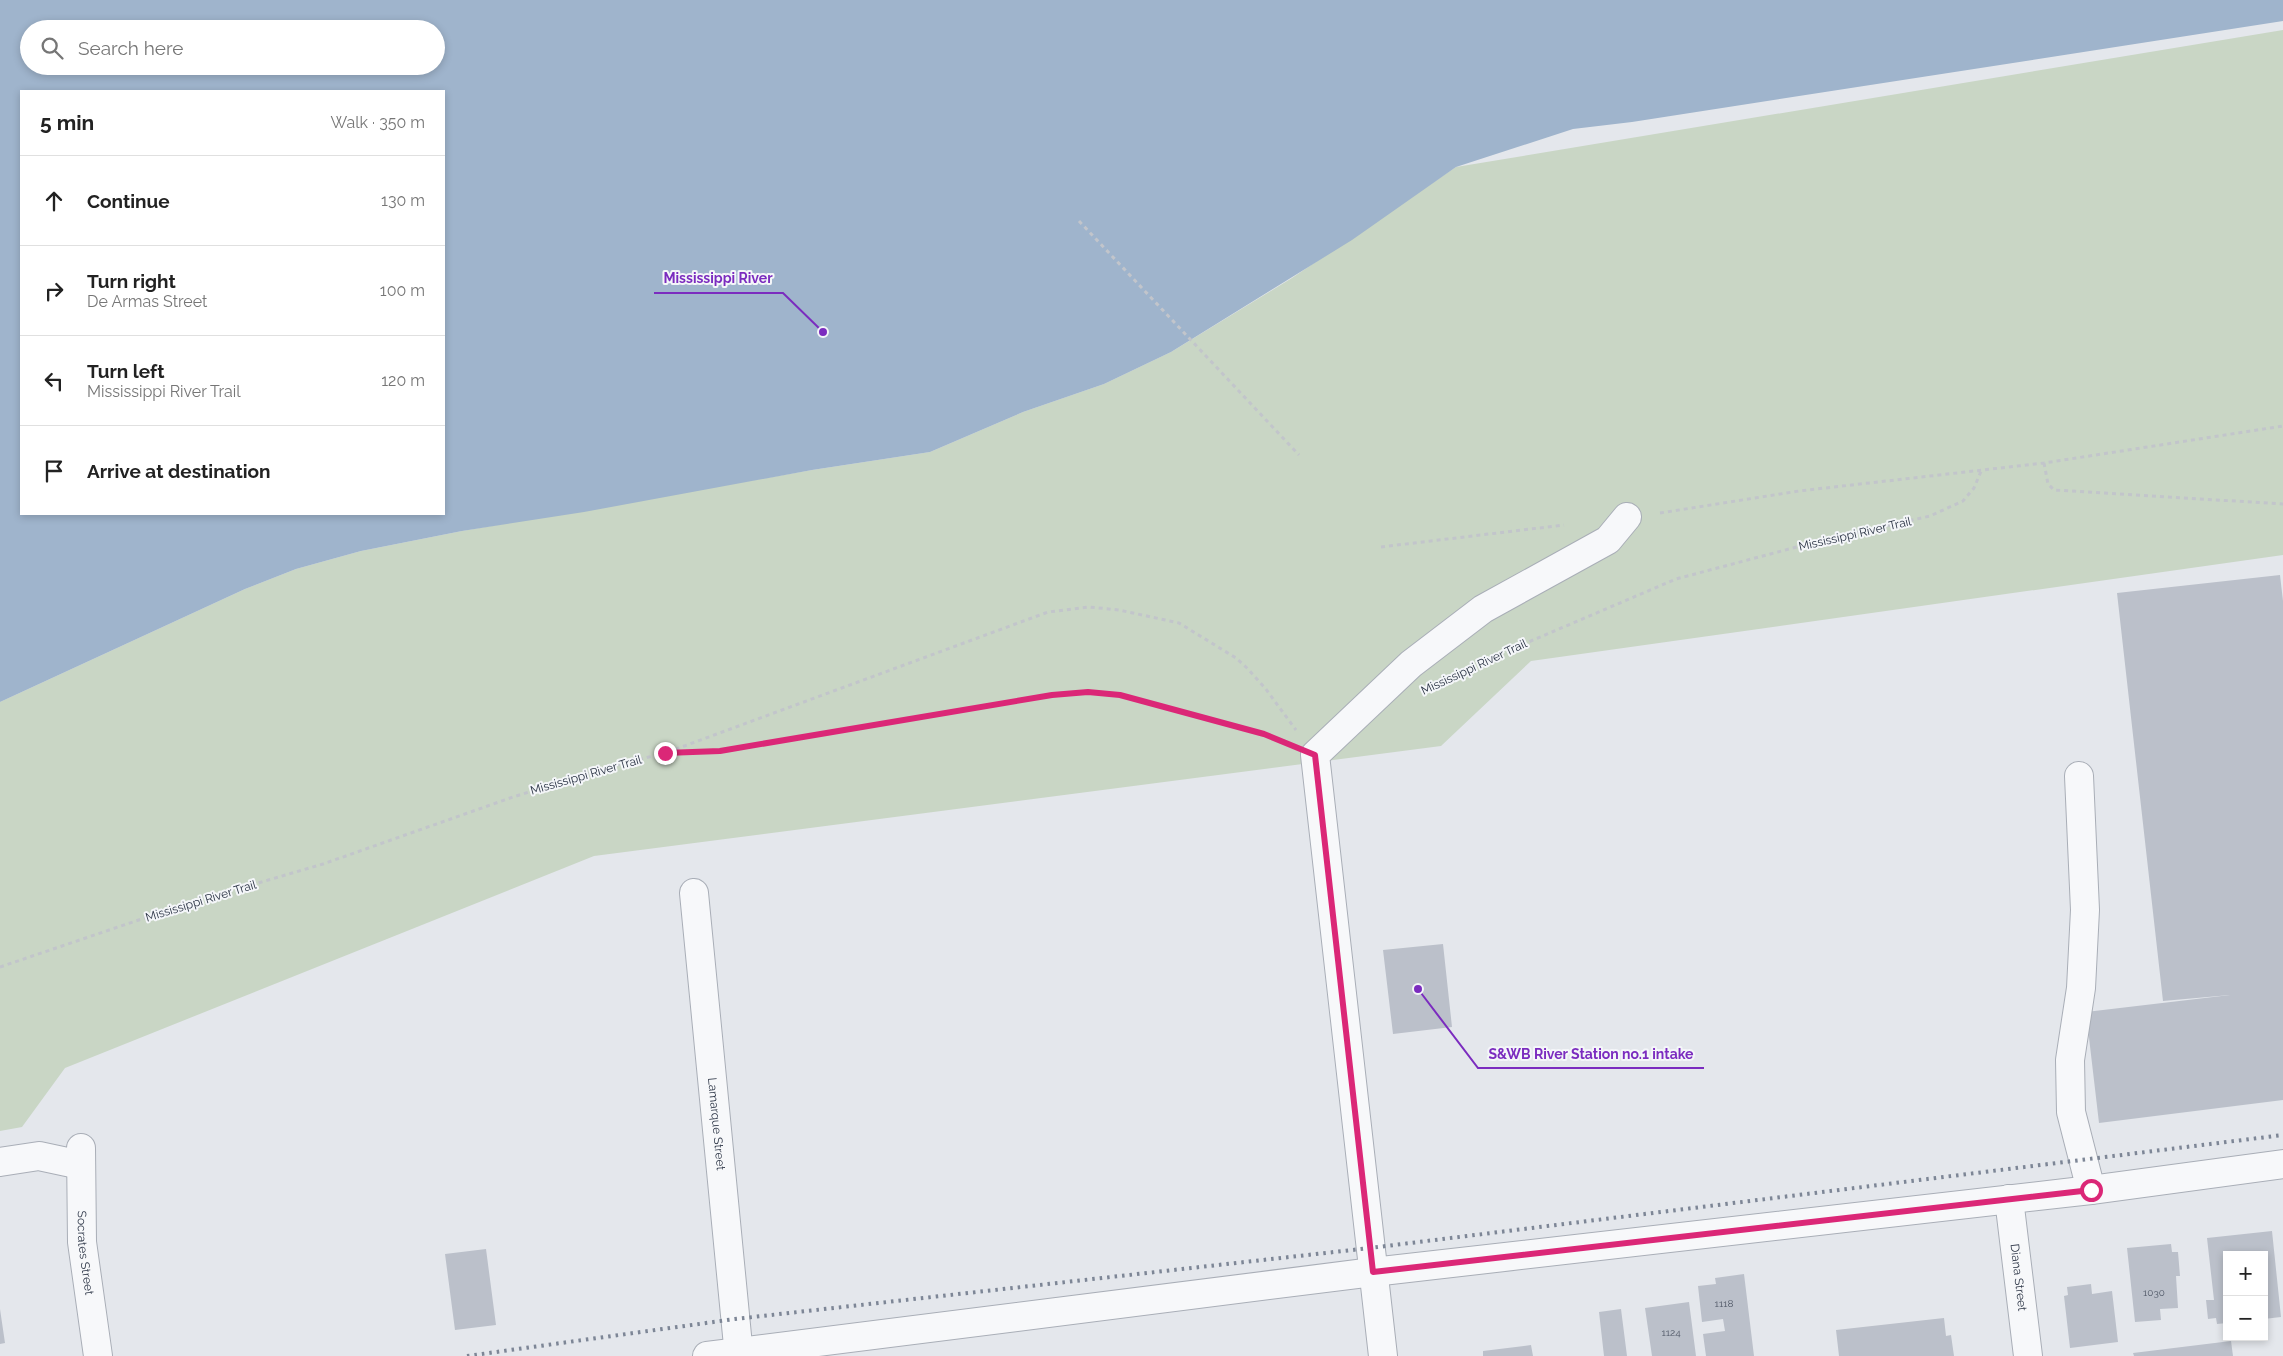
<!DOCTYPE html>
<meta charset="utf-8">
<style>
:root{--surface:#fff;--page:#f2f2f2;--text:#222;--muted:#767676;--line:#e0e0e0}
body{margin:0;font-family:Raleway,sans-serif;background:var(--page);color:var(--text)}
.controls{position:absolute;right:15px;bottom:15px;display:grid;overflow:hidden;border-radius:0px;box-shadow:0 2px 8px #0003}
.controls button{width:45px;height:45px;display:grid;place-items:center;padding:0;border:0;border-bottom:1px solid var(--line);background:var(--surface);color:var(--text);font:25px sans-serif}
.stop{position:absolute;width:15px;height:15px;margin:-11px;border:4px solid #db2777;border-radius:50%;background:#fff}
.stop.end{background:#db2777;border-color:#fff;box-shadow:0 1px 5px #0008}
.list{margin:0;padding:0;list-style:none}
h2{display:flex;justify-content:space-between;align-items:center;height:65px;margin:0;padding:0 20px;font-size:21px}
h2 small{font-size:16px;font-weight:400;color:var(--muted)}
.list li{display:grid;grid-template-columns:32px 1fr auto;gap:15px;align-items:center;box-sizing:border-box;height:90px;padding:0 20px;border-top:1px solid var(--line)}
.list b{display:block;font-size:19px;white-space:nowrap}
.list p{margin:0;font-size:16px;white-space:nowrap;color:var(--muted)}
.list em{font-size:16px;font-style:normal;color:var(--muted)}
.icon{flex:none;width:28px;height:28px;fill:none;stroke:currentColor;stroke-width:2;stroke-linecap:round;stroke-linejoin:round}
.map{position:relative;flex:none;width:2283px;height:1356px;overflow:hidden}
.search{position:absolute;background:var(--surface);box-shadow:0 2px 8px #0003;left:20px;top:20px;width:425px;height:55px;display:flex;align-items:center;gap:12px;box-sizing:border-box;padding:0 18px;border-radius:28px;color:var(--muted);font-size:19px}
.panel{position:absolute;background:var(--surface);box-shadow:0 2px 8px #0003;left:20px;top:90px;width:425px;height:425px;border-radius:0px}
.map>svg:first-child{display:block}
</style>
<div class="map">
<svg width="2283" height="1356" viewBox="0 0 2283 1356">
<rect width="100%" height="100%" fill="#e4e7ec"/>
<!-- green -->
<path fill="#c9d6c5" d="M 2283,30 L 2283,555 L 1531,661 L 1441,746 L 594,856 L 65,1068 L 22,1127 L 0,1131 L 0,702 L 245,589 L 296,569 L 361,551 L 462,531 L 812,470 L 930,452 L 1023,412 L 1104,384 L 1171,352 L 1292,278 L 1456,167 Z"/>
<!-- water -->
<path fill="#9fb4cc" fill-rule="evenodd" d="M 0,0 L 2283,0 L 2283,21 L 1632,122 L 1573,129 L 1456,167 L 1352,240 L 1171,352 L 1104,384 L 1023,412 L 930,452 L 812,470 L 584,512 L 462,531 L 361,551 L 296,569 L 245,589 L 0,702 ZM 29,29 L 436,29 L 436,66 L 29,66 ZM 21,91 L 444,91 L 444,514 L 21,514 Z"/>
<!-- building -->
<path fill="#bbc0ca" d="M 2280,575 L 2283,601 L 2283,1100 L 2099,1123 L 2086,1012 L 2230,995 L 2163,1001 L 2117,593 Z
M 1443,944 L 1452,1027 L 1393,1034 L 1383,950 Z
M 2272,1231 L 2281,1317 L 2264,1319 L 2264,1255 L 2227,1255 L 2227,1323 L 2217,1324 L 2216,1318 L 2208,1319 L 2206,1300 L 2214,1300 L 2207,1238 Z
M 2171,1244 L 2172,1252 L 2178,1252 L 2180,1276 L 2176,1276 L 2178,1308 L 2160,1309 L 2161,1320 L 2135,1322 L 2127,1248 Z
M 486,1249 L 496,1325 L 455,1330 L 445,1254 Z
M 1744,1274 L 1754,1356 L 1706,1356 L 1703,1334 L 1725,1331 L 1723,1319 L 1702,1322 L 1698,1286 L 1716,1284 L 1715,1278 Z
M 2091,1284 L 2092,1294 L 2112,1291 L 2118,1342 L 2070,1348 L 2064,1296 L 2068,1295 L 2067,1287 Z
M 1689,1302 L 1696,1356 L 1652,1356 L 1645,1308 Z
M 0,1309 L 5,1343 L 0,1344 Z
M 1621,1309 L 1627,1356 L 1604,1356 L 1599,1312 Z
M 1944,1318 L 1946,1336 L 1951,1335 L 1954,1356 L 1839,1356 L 1836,1330 Z
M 2231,1341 L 2233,1356 L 2134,1356 L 2133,1353 Z
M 1531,1345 L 1533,1356 L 1483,1356 L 1483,1351 Z"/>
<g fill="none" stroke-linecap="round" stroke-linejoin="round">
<defs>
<g id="minor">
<path d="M 2079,776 L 2085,910 L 2081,988 L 2070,1060 L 2071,1112 L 2091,1190"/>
<path id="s1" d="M 694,893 L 739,1356"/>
<path id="s2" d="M 81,1148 L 82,1242 L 98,1356"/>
<path d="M 0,1162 L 39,1156 L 81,1165"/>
<path id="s3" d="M 2009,1199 L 2028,1356"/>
<path d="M 707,1356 L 1373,1272 L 2091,1190 L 2283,1164"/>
<path d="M 1383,1356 L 1315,755 L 1411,664 L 1483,609 L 1608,540 L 1627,517"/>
</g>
</defs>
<!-- minor casing -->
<use href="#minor" stroke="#a9aeb7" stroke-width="30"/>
<!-- path -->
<path stroke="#c2c5cb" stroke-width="3" stroke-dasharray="4 4" stroke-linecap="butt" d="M 1079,221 L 1299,455
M 2044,463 L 2048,484 L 2054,490 L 2283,504
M 1660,513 L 1799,491 L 2044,463 L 2283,426
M 1381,547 L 1564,525
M 1456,673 L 1676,579 L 1823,540 L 1930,516 L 1963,501 L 1974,488 L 1982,469
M 668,752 L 1048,612 L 1089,607 L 1119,610 L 1179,623 L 1236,658 L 1247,668 L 1265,688 L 1296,730
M 0,967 L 180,906 L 323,864 L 513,797 L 613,766 L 665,753 L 720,751 L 1052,695 L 1088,692 L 1120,695 L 1264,734 L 1286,743"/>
<!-- minor -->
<use href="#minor" stroke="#f7f8fa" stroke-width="28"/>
<!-- rail -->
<path stroke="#7d8696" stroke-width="4" stroke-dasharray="2.5 5" stroke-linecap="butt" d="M 467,1356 L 735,1319 L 1370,1248 L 2283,1135"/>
</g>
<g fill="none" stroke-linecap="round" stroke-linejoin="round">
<!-- route -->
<path stroke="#db2777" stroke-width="6" d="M 665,753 L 720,751 L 1052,695 L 1088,692 L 1120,695 L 1264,734 L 1315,755 L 1373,1272 L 2091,1190"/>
</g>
<g text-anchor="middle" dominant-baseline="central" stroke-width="4" stroke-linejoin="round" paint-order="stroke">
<!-- number labels -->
<g font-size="10" fill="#4f5766">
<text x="2154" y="1292">1030</text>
<text x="1724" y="1303">1118</text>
<text x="1671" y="1332">1124</text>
</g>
<!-- street labels -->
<g font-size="12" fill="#2b3445" stroke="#f4f6f9">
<text transform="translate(1855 534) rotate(-13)">Mississippi River Trail</text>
<text transform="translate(1474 667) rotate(-25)">Mississippi River Trail</text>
<text transform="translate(586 775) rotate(-16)">Mississippi River Trail</text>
<text transform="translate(201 901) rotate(-17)">Mississippi River Trail</text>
<text stroke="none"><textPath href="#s1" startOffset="232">Lamarque Street</textPath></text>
<text stroke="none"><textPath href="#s2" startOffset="105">Socrates Street</textPath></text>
<text stroke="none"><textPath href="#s3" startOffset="79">Diana Street</textPath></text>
</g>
</g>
<!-- callouts -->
<path fill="none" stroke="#7b2cbf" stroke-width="2" d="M823 332L783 293H654M1418 989L1478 1068H1704"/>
<g fill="#7b2cbf" stroke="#f4f6f9" stroke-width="2">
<circle cx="823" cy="332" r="5"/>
<circle cx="1418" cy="989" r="5"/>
</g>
<g font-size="14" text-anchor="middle" font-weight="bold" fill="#7b2cbf" stroke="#f4f6f9" stroke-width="4" stroke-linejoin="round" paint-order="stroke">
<text x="718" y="283">Mississippi River</text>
<text x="1591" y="1059">S&amp;WB River Station no.1 intake</text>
</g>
</svg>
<div class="controls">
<button>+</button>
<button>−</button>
</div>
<div class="stop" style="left:2091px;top:1190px"></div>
<div class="stop end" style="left:665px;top:753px"></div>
<div class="search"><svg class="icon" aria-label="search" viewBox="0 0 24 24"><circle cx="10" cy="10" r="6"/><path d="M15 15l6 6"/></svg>Search here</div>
<section class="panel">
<h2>5 min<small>Walk · 350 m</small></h2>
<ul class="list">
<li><svg class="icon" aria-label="ahead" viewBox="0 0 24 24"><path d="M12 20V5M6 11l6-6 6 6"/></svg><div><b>Continue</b></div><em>130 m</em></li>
<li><svg class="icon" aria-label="right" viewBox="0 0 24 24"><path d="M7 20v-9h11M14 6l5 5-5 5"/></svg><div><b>Turn right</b><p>De Armas Street</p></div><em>100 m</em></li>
<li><svg class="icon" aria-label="left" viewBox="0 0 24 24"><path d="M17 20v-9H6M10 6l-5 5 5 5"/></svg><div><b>Turn left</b><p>Mississippi River Trail</p></div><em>120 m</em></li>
<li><svg class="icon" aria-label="arrive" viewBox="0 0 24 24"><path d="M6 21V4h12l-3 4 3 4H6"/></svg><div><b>Arrive at destination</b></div></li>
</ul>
</section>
</div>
